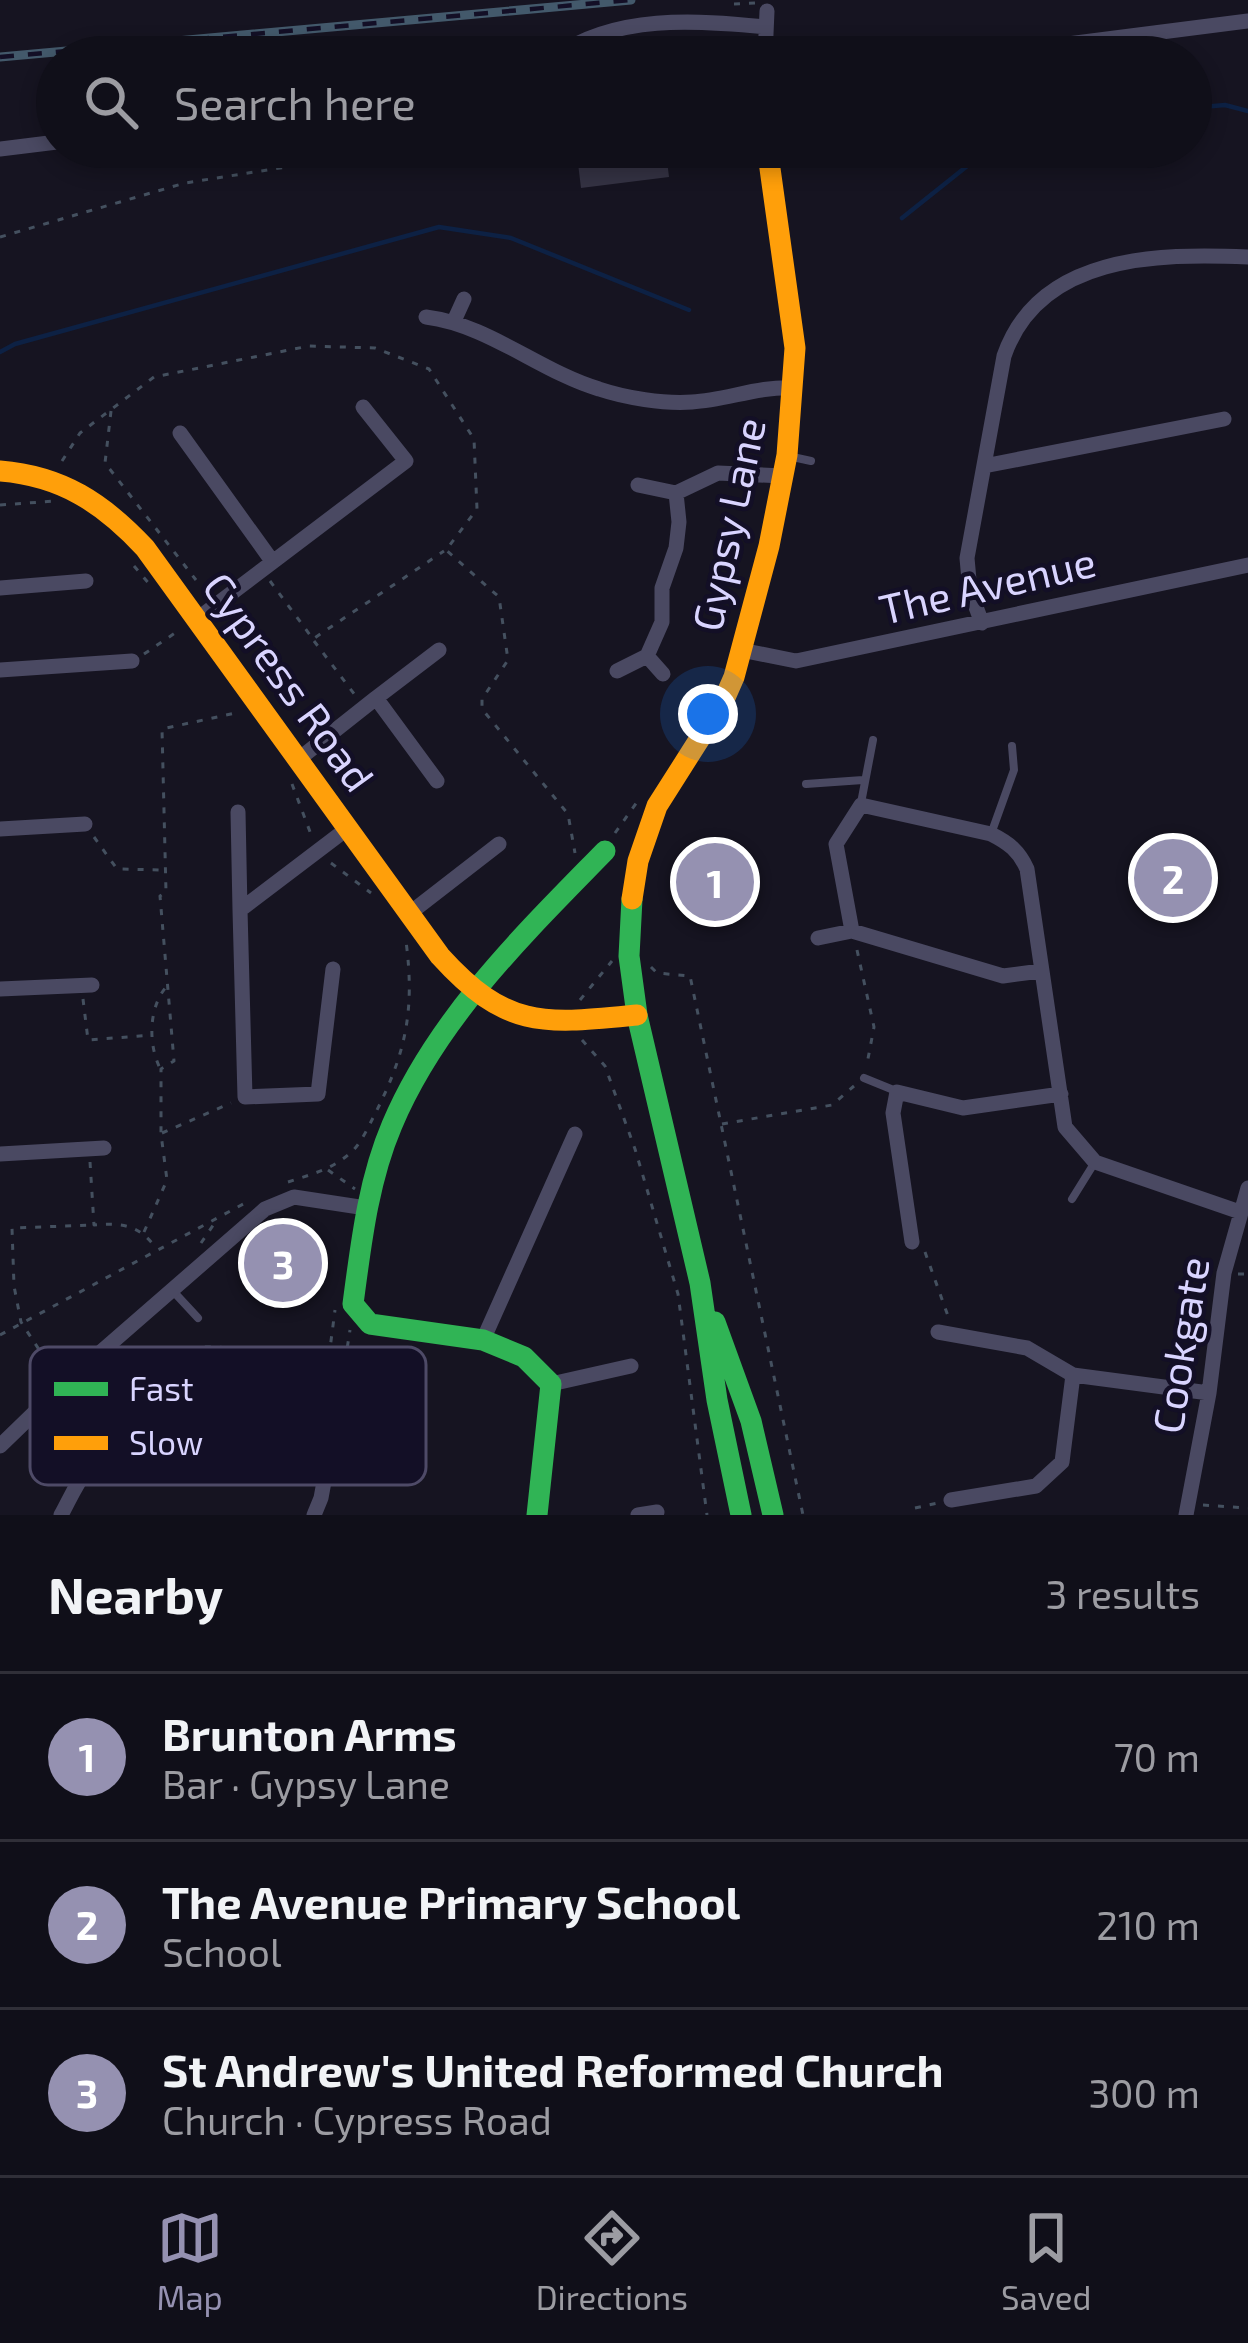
<!DOCTYPE html>
<meta charset="utf-8">
<style>
:root{--surface:#100f19;--page:#191822;--text:#f1f3f6;--muted:#9c9ca2;--line:#302f38;--accent:#9591b1}
body{margin:0;font-family:"Exo 2",sans-serif;background:var(--page);color:var(--text)}
.you{position:absolute;left:708px;top:714px;width:42px;height:42px;margin:-30px;border:9px solid #fff;border-radius:50%;background:#1a73e8;box-shadow:0 0 0 18px #1a73e833}
.badge{display:grid;place-items:center;width:78px;height:78px;border-radius:50%;background:var(--accent);color:#fff;font-size:39px;font-weight:700}
.pin{position:absolute;translate:-50% -50%;border:6px solid #fff;box-shadow:0 3px 12px #0006}
.list{margin:0;padding:0;list-style:none}
h2{display:flex;justify-content:space-between;align-items:center;height:156px;margin:0;padding:0 48px;font-size:51px}
h2 small{font-size:39px;font-weight:400;color:var(--muted)}
.list li{display:grid;grid-template-columns:78px 1fr auto;gap:36px;align-items:center;box-sizing:border-box;height:168px;padding:0 48px;border-top:3px solid var(--line)}
.list b{display:block;font-size:45px;white-space:nowrap}
.list p{margin:0;font-size:39px;white-space:nowrap;color:var(--muted)}
.list em{font-size:39px;font-style:normal;color:var(--muted)}
.icon{flex:none;width:66px;height:66px;fill:none;stroke:currentColor;stroke-width:2;stroke-linecap:round;stroke-linejoin:round}
.map{position:relative;flex:none;width:1248px;height:1515px;overflow:hidden}
.search{position:absolute;background:var(--surface);box-shadow:0 6px 18px #0003;left:36px;right:36px;top:36px;height:132px;display:flex;align-items:center;gap:30px;box-sizing:border-box;padding:0 42px;border-radius:66px;color:var(--muted);font-size:45px}
.sheet{height:660px;background:var(--surface)}
nav{display:flex;justify-content:space-around;align-items:center;box-sizing:border-box;height:168px;border-top:3px solid var(--line);background:var(--surface);font-size:33px;color:var(--muted)}
nav a{display:grid;justify-items:center;gap:6px}
nav .on{color:var(--accent)}
.map>svg:first-child{display:block}
</style>
<div class="map">
<svg width="1248" height="1515" viewBox="0 0 1248 1515">
<rect width="100%" height="100%" fill="#161421"/>
<g fill="none" stroke-linecap="round" stroke-linejoin="round">
<!-- stream -->
<path stroke="#0d2144" stroke-width="4.5" d="M 1191,108 L 1225,105 L 1248,111
M 902,218 L 991,147
M 0,352 L 15,344 L 439,227 L 511,238 L 689,310"/>
</g>
<!-- building -->
<path fill="#343243" d="M 576,147 L 660,147 L 660,153 L 666,152 L 669,177 L 581,188 Z"/>
<g fill="none" stroke-linecap="round" stroke-linejoin="round">
<!-- path -->
<path stroke="#44505f" stroke-width="3" stroke-dasharray="6 9" stroke-linecap="butt" d="M 734,4 L 756,3
M 0,237 L 185,183 L 413,147
M 111,411 L 105,463 L 196,580
M 62,461 L 80,433 L 154,377 L 309,346 L 375,348 L 429,369 L 474,439 L 477,509 L 446,550 L 499,597 L 508,660 L 482,699 L 482,709 L 568,814 L 575,853
M 0,505 L 56,501
M 134,566 L 151,586
M 270,581 L 313,639 L 444,551
M 314,641 L 355,695
M 144,654 L 181,629
M 292,784 L 312,837
M 615,833 L 637,802
M 94,837 L 117,869 L 164,870
M 331,863 L 371,893
M 857,950 L 874,1027 L 867,1064
M 651,967 L 657,973 L 690,976 L 803,1515
M 83,999 L 88,1040 L 153,1035
M 580,1000 L 612,961
M 582,1040 L 605,1066 L 635,1149 L 678,1294 L 707,1515
M 159,1066 C 148,1042 149,1006 167,986
M 722,1124 L 832,1105 L 854,1086
M 162,1133 L 231,1103
M 90,1162 L 94,1225 C 122,1223 138,1224 156,1248
M 328,1170 L 355,1189
M 288,1182 C 309,1175 330,1170 348,1155 C 360,1146 367,1129 374,1116 C 406,1053 415,1011 406,941
M 144,1232 L 167,1180 L 161,1134 L 161,1069 L 174,1061 L 160,896 L 166,892 L 162,729 L 240,712
M 201,1243 L 216,1221
M 925,1252 L 948,1316
M 1238,1274 L 1248,1274
M 0,1335 L 247,1202
M 345,1362 L 350,1330
M 327,1372 L 335,1310
M 55,1374 L 21,1322 L 14,1286 L 12,1228 L 94,1225
M 71,1404 L 86,1451
M 58,1413 C 141,1333 229,1333 331,1374
M 1203,1505 L 1248,1508
M 915,1508 L 938,1503"/>
<!-- lane -->
<path stroke="#4a4962" stroke-width="8" d="M 788,456 L 811,461
M 806,784 L 863,780
M 861,803 L 873,740
M 991,834 L 1014,770 L 1012,746
M 864,1078 L 896,1091
M 1072,1199 L 1095,1162
M 172,1290 L 198,1318"/>
<!-- street -->
<path stroke="#4a4962" stroke-width="15" d="M 555,57 C 615,14 696,20 766,27
M 765,57 L 767,11
M 966,57 L 1248,21
M 124,147 L 174,153 L 235,147
M 0,149 L 57,142
M 426,317 C 489,325 539,371 599,389 C 626,398 663,404 692,402 C 727,400 758,386 794,388
M 454,321 L 464,299
M 180,433 L 272,561
M 984,466 L 1224,419
M 638,485 L 676,493 L 718,473 L 783,476
M 0,588 L 86,581
M 196,620 L 406,461 L 363,407
M 982,623 L 970,591 L 967,558 L 1004,356 C 1039,255 1157,253 1248,257
M 741,650 L 796,661 L 1248,565
M 647,656 L 663,674
M 0,670 L 132,661
M 617,671 L 647,656 L 662,622 L 662,588 L 676,548 L 679,522 L 676,493
M 376,698 L 439,650
M 299,759 L 376,698 L 437,781
M 238,812 L 240,910
M 0,829 L 85,824
M 410,913 L 499,844
M 852,931 L 836,844 L 861,805 L 991,834 C 1009,843 1019,851 1027,869 L 1065,1127 L 1095,1162 L 1240,1212
M 818,938 L 852,931 L 1003,976 L 1041,971
M 333,969 L 318,1094 L 245,1097 L 240,910 L 348,828
M 0,989 L 92,985
M 0,1154 L 104,1148
M 912,1242 L 893,1113 L 897,1092 L 963,1108 L 1061,1094
M 938,1332 L 1027,1348 L 1073,1375 L 1209,1393
M 483,1340 L 575,1134
M 551,1384 L 631,1366
M 0,1446 L 63,1385 L 265,1209 L 294,1197 L 366,1208
M 951,1500 L 1036,1486 L 1062,1462 L 1073,1375
M 61,1515 C 75,1490 86,1457 116,1451 L 326,1469
M 314,1515 L 321,1498 L 343,1379
M 638,1515 L 657,1512
M 1186,1515 L 1209,1393 L 1224,1273 L 1248,1188"/>
<!-- fast -->
<path stroke="#30b455" stroke-width="21" d="M 632,899 L 629,956 L 637,1015 L 700,1283 L 717,1400 L 741,1515
M 715,1322 L 751,1421 L 773,1515
M 537,1515 L 551,1384 L 524,1357 L 483,1340 L 370,1324 L 353,1304 C 361,1244 368,1181 392,1125 C 437,1018 525,933 605,851"/>
<!-- slow -->
<path stroke="#ff9f0a" stroke-width="21" d="M 0,471 C 62,476 103,503 145,548 L 440,956 C 507,1030 544,1024 637,1015
M 632,899 L 638,861 L 657,806 L 723,702 L 734,677 L 769,546 L 787,455 L 795,348 L 767,147"/>
<defs>
<path id="rail" d="M 0,57 L 631,0"/>
</defs>
<!-- rail casing -->
<use href="#rail" stroke="#43596b" stroke-width="9"/>
<!-- rail -->
<use href="#rail" stroke="#130f26" stroke-width="4.5" stroke-dasharray="14" stroke-linecap="butt"/>
</g>
<g text-anchor="middle" dominant-baseline="central" stroke-width="9" stroke-linejoin="round" paint-order="stroke">
<!-- street labels -->
<g font-size="42" fill="#d9d4ff" stroke="#130f26">
<text transform="translate(727 524) rotate(-78)">Gypsy Lane</text>
<text transform="translate(987 584) rotate(-13)">The Avenue</text>
<text transform="translate(290 681) rotate(54)">Cypress Road</text>
<text transform="translate(1179 1345) rotate(-81)">Cookgate</text>
</g>
</g>
<!-- legend -->
<rect x="30" y="1347" width="396" height="138" rx="18" fill="#130f26" stroke="#4e4a67" stroke-width="3"/>
<rect x="54" y="1382" width="54" height="14" fill="#30b455"/>
<rect x="54" y="1436" width="54" height="14" fill="#ff9f0a"/>
<g font-size="33" fill="#d9d4ff">
<text x="129" y="1401">Fast</text>
<text x="129" y="1455">Slow</text>
</g>
</svg>
<div class="you"></div>
<div class="pin badge" style="left:715px;top:882px">1</div>
<div class="pin badge" style="left:1173px;top:878px">2</div>
<div class="pin badge" style="left:283px;top:1263px">3</div>
<div class="search"><svg class="icon" aria-label="search" viewBox="0 0 24 24"><circle cx="10" cy="10" r="6"/><path d="M15 15l6 6"/></svg>Search here</div>
</div>
<section class="sheet">
<h2>Nearby<small>3 results</small></h2>
<ul class="list">
<li><span class="badge">1</span><div><b>Brunton Arms</b><p>Bar · Gypsy Lane</p></div><em>70 m</em></li>
<li><span class="badge">2</span><div><b>The Avenue Primary School</b><p>School</p></div><em>210 m</em></li>
<li><span class="badge">3</span><div><b>St Andrew's United Reformed Church</b><p>Church · Cypress Road</p></div><em>300 m</em></li>
</ul>
</section>
<nav>
<a class="on"><svg class="icon" aria-label="map" viewBox="0 0 24 24"><path d="M3 6l6-2 6 2 6-2v14l-6 2-6-2-6 2zM9 4v14M15 6v14"/></svg>Map</a>
<a><svg class="icon" aria-label="directions" viewBox="0 0 24 24"><path d="M12 3l9 9-9 9-9-9zM9 14v-3h6M13 9l2 2-2 2"/></svg>Directions</a>
<a><svg class="icon" aria-label="saved" viewBox="0 0 24 24"><path d="M7 4h10v16l-5-4-5 4z"/></svg>Saved</a>
</nav>
